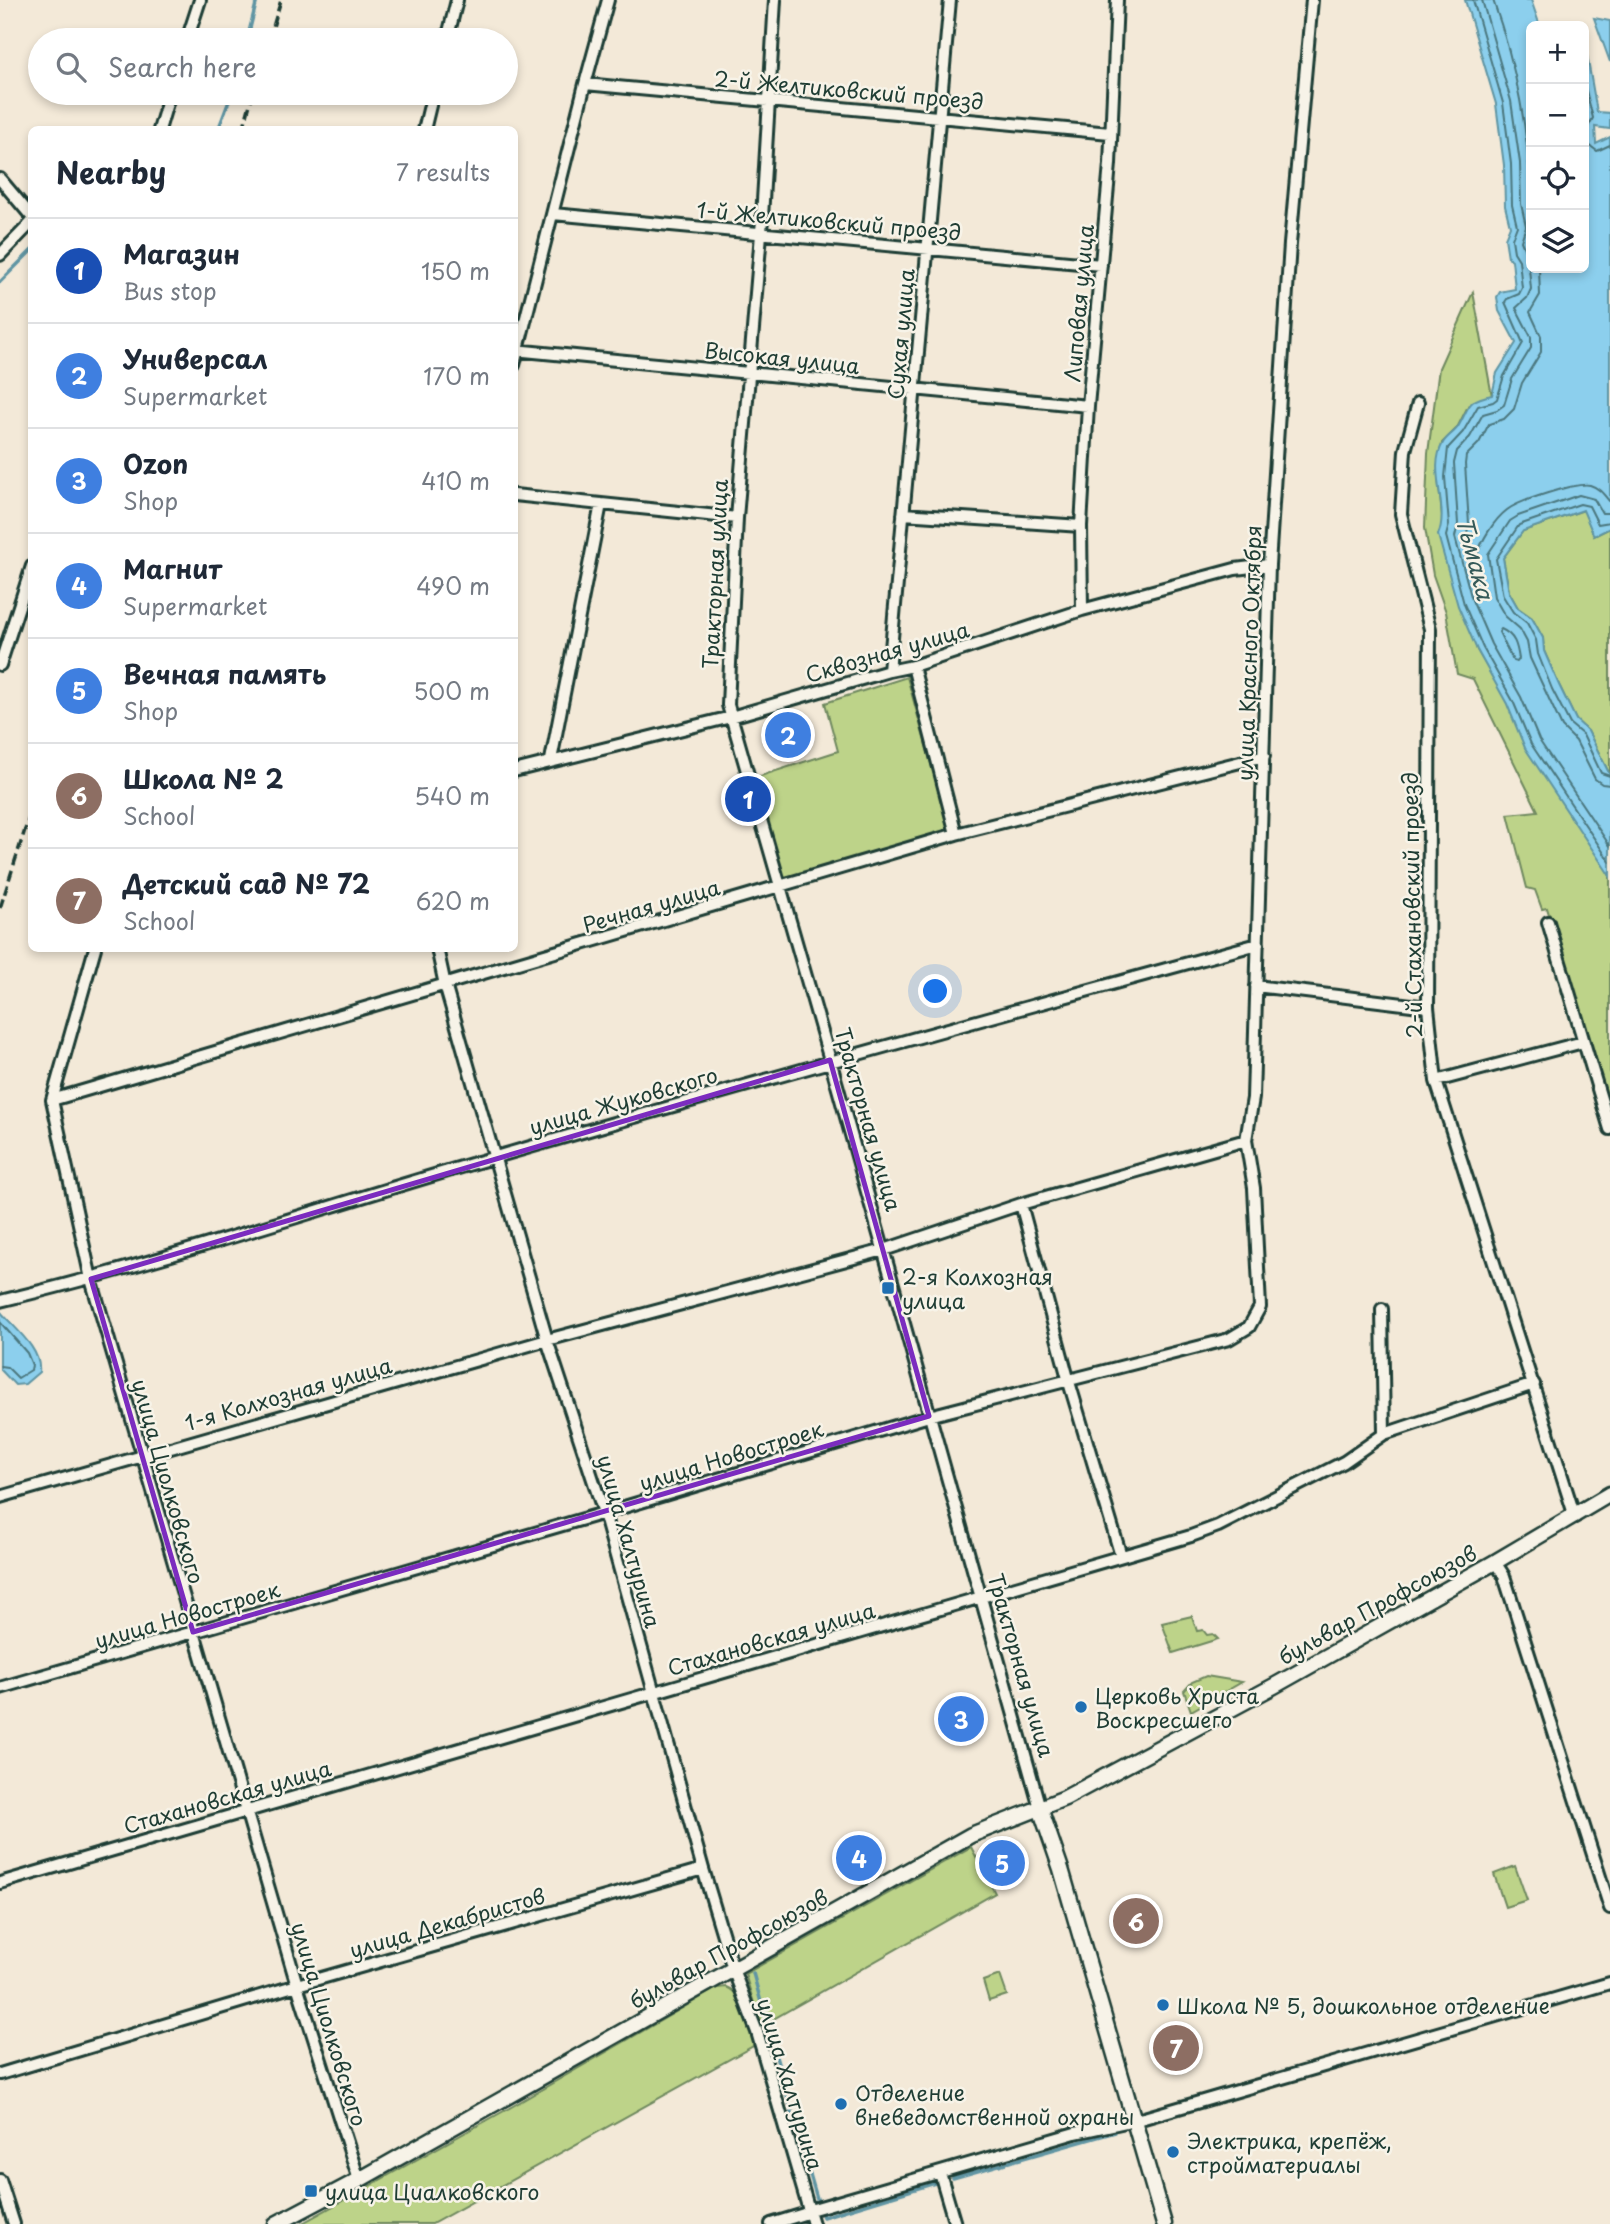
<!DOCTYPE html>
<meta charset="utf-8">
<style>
:root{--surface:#fff;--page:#f2f2f3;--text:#1f2937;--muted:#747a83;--line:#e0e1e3;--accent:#2563eb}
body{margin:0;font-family:"Playpen Sans",sans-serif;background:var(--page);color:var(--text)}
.controls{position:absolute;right:21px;top:21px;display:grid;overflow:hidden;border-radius:10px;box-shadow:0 4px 10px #0003}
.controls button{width:63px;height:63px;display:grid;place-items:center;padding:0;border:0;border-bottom:2px solid var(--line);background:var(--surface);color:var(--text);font:35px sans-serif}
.you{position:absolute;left:936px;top:992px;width:24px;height:24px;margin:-18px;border:5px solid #fff;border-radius:50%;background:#1a73e8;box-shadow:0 0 0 10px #1a73e833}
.badge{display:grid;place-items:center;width:46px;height:46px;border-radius:50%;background:var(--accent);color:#fff;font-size:23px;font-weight:700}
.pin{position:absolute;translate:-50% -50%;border:4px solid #fff;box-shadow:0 2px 7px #0006}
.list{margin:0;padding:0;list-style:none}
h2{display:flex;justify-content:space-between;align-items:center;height:91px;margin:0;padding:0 28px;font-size:30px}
h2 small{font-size:23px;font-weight:400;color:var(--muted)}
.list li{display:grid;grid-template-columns:46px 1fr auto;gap:21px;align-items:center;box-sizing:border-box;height:105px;padding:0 28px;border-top:2px solid var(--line)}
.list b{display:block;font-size:26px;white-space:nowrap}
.list p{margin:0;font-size:23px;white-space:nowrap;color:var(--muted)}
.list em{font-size:23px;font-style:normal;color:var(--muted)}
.icon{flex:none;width:38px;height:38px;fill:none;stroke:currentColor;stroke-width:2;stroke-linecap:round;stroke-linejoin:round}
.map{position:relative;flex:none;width:1610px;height:2224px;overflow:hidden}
.search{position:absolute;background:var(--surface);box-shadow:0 4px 10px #0003;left:28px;top:28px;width:490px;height:77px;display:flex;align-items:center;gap:18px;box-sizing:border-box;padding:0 24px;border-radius:38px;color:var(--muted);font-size:26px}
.panel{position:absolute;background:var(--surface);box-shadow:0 4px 10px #0003;left:28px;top:126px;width:490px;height:826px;border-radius:10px}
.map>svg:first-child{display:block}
</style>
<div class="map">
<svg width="1610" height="2224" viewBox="0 0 1610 2224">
<rect width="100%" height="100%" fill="#f3e9d8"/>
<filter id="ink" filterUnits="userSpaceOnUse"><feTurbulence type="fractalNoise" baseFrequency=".0143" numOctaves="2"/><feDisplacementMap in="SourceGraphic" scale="14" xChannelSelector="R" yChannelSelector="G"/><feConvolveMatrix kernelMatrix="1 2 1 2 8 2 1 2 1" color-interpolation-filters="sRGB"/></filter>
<g filter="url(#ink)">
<!-- green -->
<path fill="#bdd389" stroke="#6e885e" stroke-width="2" d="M 1473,292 L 1492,396 L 1468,406 L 1457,428 L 1442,443 L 1438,478 L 1443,525 L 1477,650 L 1610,876 L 1610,1108 L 1547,908 L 1542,909 L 1535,890 L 1527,888 L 1508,814 L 1538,811 L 1473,679 L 1457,674 L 1446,612 L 1433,575 L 1425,528 L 1428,453 L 1439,368 Z
M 1584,510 L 1594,536 L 1610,528 L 1610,775 L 1588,731 L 1576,720 L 1559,685 L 1544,651 L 1543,638 L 1532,618 L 1518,608 L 1509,592 L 1503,558 L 1523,531 Z
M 907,677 L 950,832 L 785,881 L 754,778 L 838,751 L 825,703 Z
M 1192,1616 L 1197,1631 L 1203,1630 L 1207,1635 L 1213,1634 L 1218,1639 L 1173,1653 L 1162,1623 Z
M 1206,1676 L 1242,1682 L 1191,1711 L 1184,1691 L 1192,1682 Z
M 971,1847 L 995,1893 L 761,2026 L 745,1974 Z
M 1515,1866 L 1527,1900 L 1505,1907 L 1494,1874 Z
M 1000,1975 L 1007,1995 L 989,2001 L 983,1981 Z
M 726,1987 C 745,1993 750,2028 755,2045 L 432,2224 L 301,2224 L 513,2106 L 717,1988 Z"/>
<!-- water -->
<path fill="#8ccfed" stroke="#6095a3" stroke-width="2" d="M 1465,0 L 1531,0 L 1540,26 L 1531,26 L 1531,268 L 1584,268 L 1584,49 L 1587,55 L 1597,112 L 1610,113 L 1610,129 L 1595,127 L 1596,144 L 1610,137 L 1610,528 L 1594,536 L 1583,510 L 1523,531 L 1503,558 L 1509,592 L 1518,608 L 1532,618 L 1543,638 L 1544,651 L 1559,685 L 1576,720 L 1588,731 L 1610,775 L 1610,876 L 1525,748 L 1507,704 L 1477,650 L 1458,606 L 1438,535 C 1450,507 1427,470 1443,443 C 1447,436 1454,433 1458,427 C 1471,406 1464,401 1492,395 L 1497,373 L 1516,343 L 1499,311 L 1497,297 L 1500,292 L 1515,289 L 1512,260 L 1508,257 L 1505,238 L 1510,226 L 1505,206 L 1504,165 L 1496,104 Z
M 1594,18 L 1610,21 L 1610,62 Z
M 0,1311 C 14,1328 42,1349 39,1372 L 25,1384 L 15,1385 L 0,1369 Z"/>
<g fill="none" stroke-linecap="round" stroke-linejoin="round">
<!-- shore -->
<path stroke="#4b777e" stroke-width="2" d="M 1473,0 L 1503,103 L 1511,164 L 1512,205 L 1517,226 L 1512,239 L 1514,252 L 1519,260 L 1522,288 L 1519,294 L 1507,299 L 1505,302 L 1523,343 L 1504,376 L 1497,399 L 1493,402 L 1478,406 L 1463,432 L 1448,448 L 1445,477 L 1449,525 L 1446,536 L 1464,604 L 1483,648 L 1513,701 L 1531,744 L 1610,862
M 1482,0 L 1511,101 L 1520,163 L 1521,204 L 1526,226 L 1521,241 L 1528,258 L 1531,289 L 1527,298 L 1516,308 L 1531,337 L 1531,348 L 1512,379 L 1504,405 L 1497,410 L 1483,414 L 1470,437 L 1457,451 L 1454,463 L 1458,524 L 1455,537 L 1472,600 L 1491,644 L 1521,697 L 1539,740 L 1610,846
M 1493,0 C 1516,65 1529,132 1531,201
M 1584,83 L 1593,118 L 1588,127 L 1589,145 L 1597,151 L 1610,145
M 1539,268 L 1540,295 L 1530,312 L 1541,336 L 1541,352 L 1522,383 L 1514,409 L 1504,419 L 1489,424 L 1479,443 L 1466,456 L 1465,464 L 1469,524 L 1466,537 L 1471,555 L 1477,556 C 1481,541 1494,520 1507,510 C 1518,501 1577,482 1590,485 C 1600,488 1604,495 1610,502
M 1610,513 L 1602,513 L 1594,499 L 1579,495 L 1518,516 L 1510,521 L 1488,554 L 1494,597 L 1505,616 L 1520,629 L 1527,642 L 1530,658 L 1562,727 L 1576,741 L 1595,779 L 1602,784 L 1610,785
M 1610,522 L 1598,524 L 1589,506 L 1580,504 L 1519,525 L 1496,559 L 1503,596 L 1513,612 L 1527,623 L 1536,640 L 1538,654 L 1552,689 L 1570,724 L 1583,735 L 1601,773 L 1610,776
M 1501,629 C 1515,635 1517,646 1519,659 L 1517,662 L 1513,661 L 1499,632 Z
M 0,1322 L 27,1353 L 32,1365 L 31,1370 L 18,1378 L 7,1367 L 0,1366"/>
<!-- stream -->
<path stroke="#6095a3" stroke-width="3.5" d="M 247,40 L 257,0
M 218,130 L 232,93
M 0,282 L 32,250
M 753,1973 L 767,2024
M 768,2029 L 818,2202
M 953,2178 L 1115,2132
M 822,2214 L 823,2217 L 935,2183"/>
<defs>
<path id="minor" d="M 775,0 L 761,234 L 737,518 L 728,705 L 830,1060 L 1040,1808
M 187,40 L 200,0
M 447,40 L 457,0
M 585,84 L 1110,133
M 159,130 L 170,93
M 424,130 L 433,93
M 0,179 L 32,217
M 553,214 L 1101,265
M 0,255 L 32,222
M 514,350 L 1088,406
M 514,365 L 585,84 L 608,0
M 1418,403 L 1405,451 L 1401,514 L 1430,629 L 1428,1007 L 1436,1081 L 1575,1517
M 514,495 L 737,518
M 903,514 L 1081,526
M 1082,610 L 1081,526 L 1088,406 L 1110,164 L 1117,0
M 0,665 L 32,566
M 913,666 L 956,834
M 889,671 L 950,0
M 551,760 L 601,504
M 514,771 L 731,717 L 889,671 L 913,666 L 1082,610 L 1235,569 L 1269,565
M 1548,922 L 1610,1129
M 95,948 L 52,1100 L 91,1279 L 297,1985 L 359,2180
M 437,948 L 445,985 L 547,1340 L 604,1513 L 703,1869 L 733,1969 L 757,2032 L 813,2224
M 1256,986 L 1428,1007
M 1436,1081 L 1583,1042
M 52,1100 L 956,834 L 1264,756
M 1021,1204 L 1069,1382 L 1121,1556
M 0,1301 C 168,1261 332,1204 499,1156 C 751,1083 1004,1013 1258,944
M 1382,1309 L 1384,1434
M 0,1497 L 547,1340 L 884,1250 L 1021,1204 L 1246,1140
M 1495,1562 L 1504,1576 L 1610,1908
M 0,1688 L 604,1513 L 929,1416 L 1229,1339 L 1249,1327 L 1260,1307 L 1254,1188 L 1246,1140 L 1253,1098 L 1269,565 L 1290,244 L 1312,0
M 0,1883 L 1191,1536 L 1218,1526 L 1344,1462 L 1384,1434 L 1534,1384
M 0,2074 L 297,1985 L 703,1869
M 940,2173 L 955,2224
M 0,2180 L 14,2224
M 771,2224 L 804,2214 L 810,2210 L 1075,2133 L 1144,2118 L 1610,1983"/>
<path id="secondary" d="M 1040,1808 L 1061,1869 L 1164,2224
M 276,2224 L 359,2180 L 971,1835 L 1065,1798 L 1274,1686 L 1495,1562 L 1610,1494"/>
</defs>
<!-- minor casing -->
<use href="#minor" stroke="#1f3d34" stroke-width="16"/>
<!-- secondary casing -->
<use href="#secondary" stroke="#1f3d34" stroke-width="19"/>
<!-- minor -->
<use href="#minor" stroke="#f7f3e8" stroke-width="10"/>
<!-- secondary -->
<use href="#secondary" stroke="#f7f3e8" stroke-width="14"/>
<!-- rail -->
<path stroke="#1f3d34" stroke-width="3.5" stroke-dasharray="10 5" stroke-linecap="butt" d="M 269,40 L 281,0
M 243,130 L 253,93
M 0,908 L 32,808"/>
</g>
</g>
<!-- marked area -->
<path fill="none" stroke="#7b2cbf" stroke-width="5" stroke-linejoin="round" d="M 830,1060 L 929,1416 L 193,1632 L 91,1279 Z"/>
<!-- markers -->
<g fill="#1f6fb2" stroke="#f7f3e8" stroke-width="2.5">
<rect x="881" y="1281" width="14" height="14" rx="3.5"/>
<circle cx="1081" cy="1707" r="7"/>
<circle cx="1163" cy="2005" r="7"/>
<circle cx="841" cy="2104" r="7"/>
<circle cx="1173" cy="2152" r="7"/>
<rect x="304" y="2184" width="14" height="14" rx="3.5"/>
</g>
<g text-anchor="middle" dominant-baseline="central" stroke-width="5" stroke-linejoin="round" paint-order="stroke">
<!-- street labels -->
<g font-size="21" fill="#1f3d34" stroke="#f7f3e8">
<text transform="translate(849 89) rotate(5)">2-й Желтиковский проезд</text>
<text transform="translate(829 220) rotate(5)">1-й Желтиковский проезд</text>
<text transform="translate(1078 303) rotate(-85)">Липовая улица</text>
<text transform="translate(900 334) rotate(-85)">Сухая улица</text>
<text transform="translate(782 357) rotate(6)">Высокая улица</text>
<text transform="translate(714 574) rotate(-87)">Тракторная улица</text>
<text transform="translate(887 651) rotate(-16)">Сквозная улица</text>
<text transform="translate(1248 653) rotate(-88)">улица Красного Октября</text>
<text transform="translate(651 905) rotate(-16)">Речная улица</text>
<text transform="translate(1411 905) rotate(-91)">2-й Стахановский проезд</text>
<text transform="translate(623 1100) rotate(-16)">улица Жуковского</text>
<text transform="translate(869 1119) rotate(74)">Тракторная улица</text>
<text transform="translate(288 1393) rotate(-16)">1-я Колхозная улица</text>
<text transform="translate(731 1455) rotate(-17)">улица Новостроек</text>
<text transform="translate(169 1481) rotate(74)">улица Циолковского</text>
<text transform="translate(630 1541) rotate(74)">улица Халтурина</text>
<text transform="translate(1377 1604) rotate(-29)">бульвар Профсоюзов</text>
<text transform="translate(187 1614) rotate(-16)">улица Новостроек</text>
<text transform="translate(771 1638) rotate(-16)">Стахановская улица</text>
<text transform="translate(1022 1665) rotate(74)">Тракторная улица</text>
<text transform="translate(227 1796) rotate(-16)">Стахановская улица</text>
<text transform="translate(447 1922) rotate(-16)">улица Декабристов</text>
<text transform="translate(728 1948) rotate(-29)">бульвар Профсоюзов</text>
<text transform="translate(330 2024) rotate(73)">улица Циолковского</text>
<text transform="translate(791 2084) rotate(73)">улица Халтурина</text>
</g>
<!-- poi labels -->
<g font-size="21" fill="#1f3d34" stroke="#f7f3e8" text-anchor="start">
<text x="902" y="1276">2-я Колхозная<tspan x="902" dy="24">улица</tspan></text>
<text x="1095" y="1695">Церковь Христа<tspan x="1095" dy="24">Воскресшего</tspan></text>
<text x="1177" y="2005">Школа № 5, дошкольное отделение</text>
<text x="855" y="2092">Отделение<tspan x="855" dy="24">вневедомственной охраны</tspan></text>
<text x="1187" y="2140">Электрика, крепёж,<tspan x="1187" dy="24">стройматериалы</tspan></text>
<text x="325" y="2191">улица Циалковского</text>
</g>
<!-- water labels -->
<g font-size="23" font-style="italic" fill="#355a59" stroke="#f7f3e8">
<text transform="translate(1476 558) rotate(75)">Тьмака</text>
</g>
</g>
</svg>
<div class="controls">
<button>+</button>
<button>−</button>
<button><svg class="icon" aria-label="locate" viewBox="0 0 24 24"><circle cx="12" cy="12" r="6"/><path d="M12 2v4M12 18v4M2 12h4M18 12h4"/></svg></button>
<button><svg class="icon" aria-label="layers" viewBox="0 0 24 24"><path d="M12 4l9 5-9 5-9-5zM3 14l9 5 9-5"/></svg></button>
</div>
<div class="you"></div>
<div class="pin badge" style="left:748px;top:799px;background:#1a4fb4">1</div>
<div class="pin badge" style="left:788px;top:735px;background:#3f7fe0">2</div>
<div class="pin badge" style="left:961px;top:1719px;background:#3f7fe0">3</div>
<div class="pin badge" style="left:859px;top:1858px;background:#3f7fe0">4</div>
<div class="pin badge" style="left:1002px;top:1863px;background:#3f7fe0">5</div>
<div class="pin badge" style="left:1136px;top:1921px;background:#8d6e63">6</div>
<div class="pin badge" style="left:1176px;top:2048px;background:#8d6e63">7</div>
<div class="search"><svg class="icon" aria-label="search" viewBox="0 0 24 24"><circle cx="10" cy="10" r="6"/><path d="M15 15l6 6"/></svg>Search here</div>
<section class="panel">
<h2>Nearby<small>7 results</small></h2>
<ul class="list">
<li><span class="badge" style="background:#1a4fb4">1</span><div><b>Магазин</b><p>Bus stop</p></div><em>150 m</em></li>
<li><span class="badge" style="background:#3f7fe0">2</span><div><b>Универсал</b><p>Supermarket</p></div><em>170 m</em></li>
<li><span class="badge" style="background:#3f7fe0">3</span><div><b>Ozon</b><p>Shop</p></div><em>410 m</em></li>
<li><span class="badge" style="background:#3f7fe0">4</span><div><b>Магнит</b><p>Supermarket</p></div><em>490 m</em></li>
<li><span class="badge" style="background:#3f7fe0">5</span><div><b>Вечная память</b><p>Shop</p></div><em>500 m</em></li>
<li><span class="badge" style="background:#8d6e63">6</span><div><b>Школа № 2</b><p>School</p></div><em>540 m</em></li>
<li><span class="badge" style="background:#8d6e63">7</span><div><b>Детский сад № 72</b><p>School</p></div><em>620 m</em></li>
</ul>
</section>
</div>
